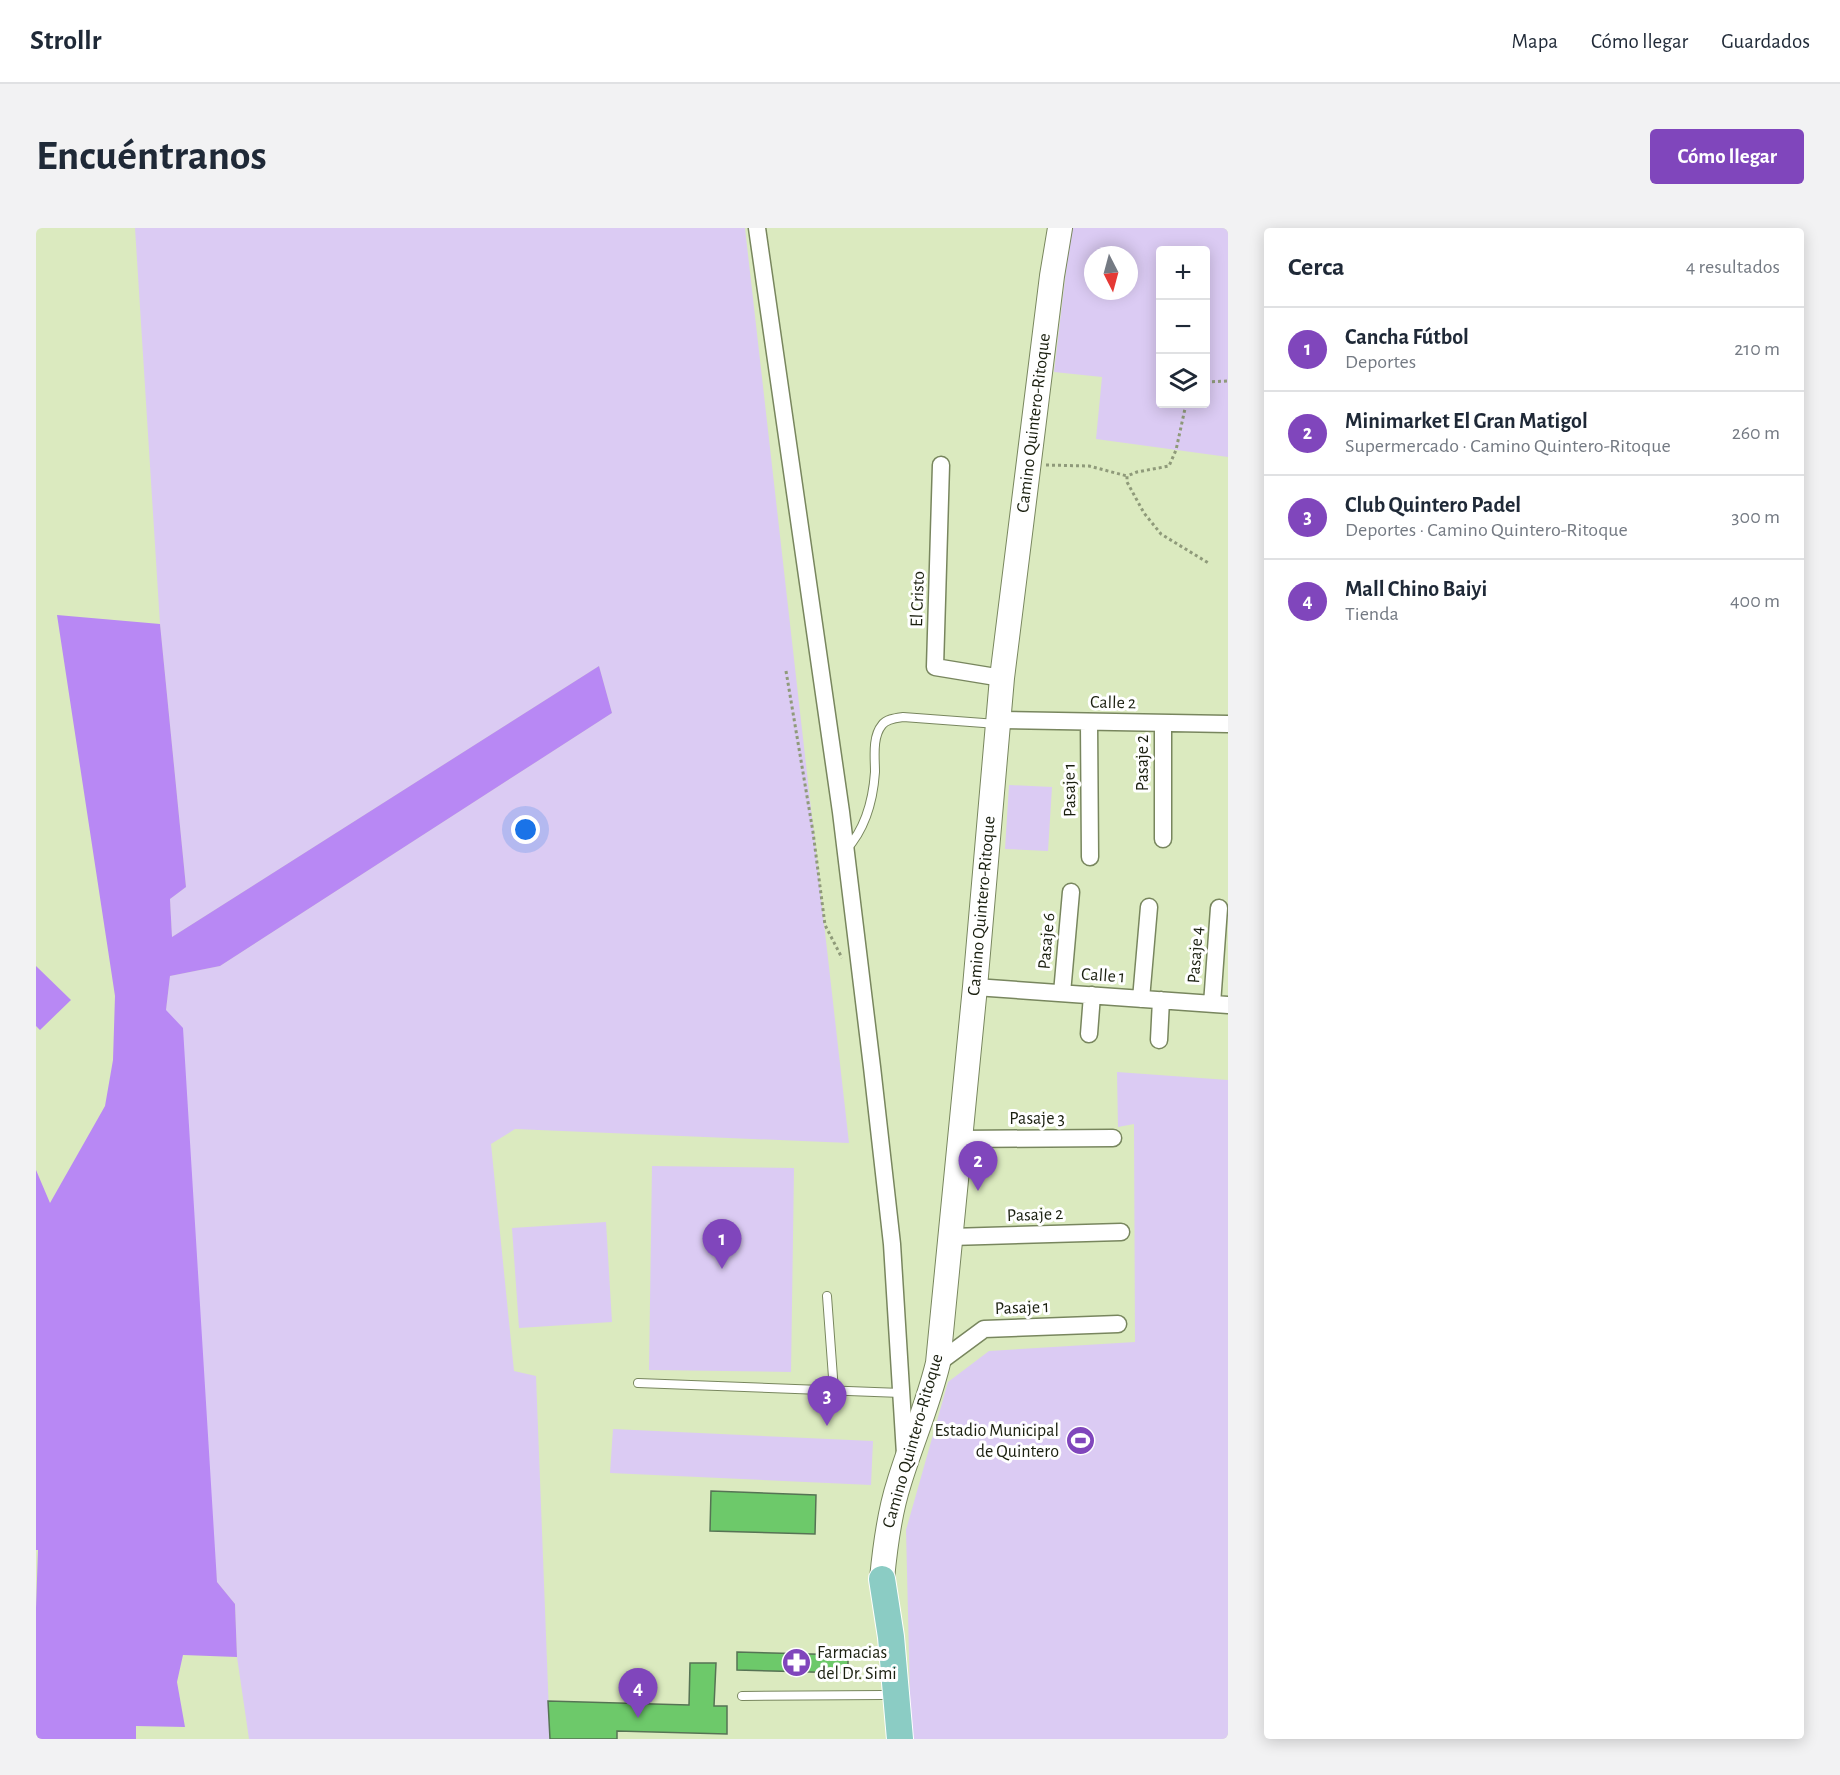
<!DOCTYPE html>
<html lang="es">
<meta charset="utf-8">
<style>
:root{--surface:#fff;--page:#f2f2f3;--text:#1f2937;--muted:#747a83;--line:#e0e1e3;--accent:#8046bc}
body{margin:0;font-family:"Alegreya Sans",sans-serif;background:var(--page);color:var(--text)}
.controls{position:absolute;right:18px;top:18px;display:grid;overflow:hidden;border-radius:6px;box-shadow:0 3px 15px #0003}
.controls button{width:54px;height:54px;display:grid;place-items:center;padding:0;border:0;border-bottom:2px solid var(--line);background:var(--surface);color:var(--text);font:30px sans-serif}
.compass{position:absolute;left:1048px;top:18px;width:54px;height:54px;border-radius:50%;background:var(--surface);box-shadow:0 3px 15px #0003;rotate:174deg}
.you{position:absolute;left:490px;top:602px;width:21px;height:21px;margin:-15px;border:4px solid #fff;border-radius:50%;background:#1a73e8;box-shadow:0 0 0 9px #1a73e833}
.badge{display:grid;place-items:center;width:39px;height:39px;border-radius:50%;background:var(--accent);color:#fff;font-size:20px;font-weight:700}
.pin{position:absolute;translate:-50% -50px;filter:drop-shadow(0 2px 3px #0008)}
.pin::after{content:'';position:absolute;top:32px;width:21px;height:18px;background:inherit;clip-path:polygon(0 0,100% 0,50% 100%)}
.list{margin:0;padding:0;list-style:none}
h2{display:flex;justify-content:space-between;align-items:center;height:78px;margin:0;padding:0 24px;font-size:26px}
h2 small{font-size:20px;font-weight:400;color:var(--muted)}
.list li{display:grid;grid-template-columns:39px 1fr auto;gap:18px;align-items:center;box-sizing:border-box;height:84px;padding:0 24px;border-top:2px solid var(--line)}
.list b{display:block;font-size:22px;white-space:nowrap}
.list p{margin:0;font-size:20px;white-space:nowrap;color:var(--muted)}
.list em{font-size:20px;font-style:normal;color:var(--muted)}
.icon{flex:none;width:33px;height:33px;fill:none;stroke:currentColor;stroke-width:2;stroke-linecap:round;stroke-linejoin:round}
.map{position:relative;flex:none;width:1192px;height:1511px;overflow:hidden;border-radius:6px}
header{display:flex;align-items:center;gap:36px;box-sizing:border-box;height:84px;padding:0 30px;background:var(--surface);border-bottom:2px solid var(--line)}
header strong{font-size:28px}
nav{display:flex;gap:33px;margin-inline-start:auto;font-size:21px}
.intro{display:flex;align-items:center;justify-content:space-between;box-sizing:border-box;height:144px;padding:0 36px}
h1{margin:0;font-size:42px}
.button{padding:15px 27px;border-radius:6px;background:var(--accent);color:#fff;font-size:21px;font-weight:700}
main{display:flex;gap:36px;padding:0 36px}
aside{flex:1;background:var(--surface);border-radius:6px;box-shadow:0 3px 15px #0003}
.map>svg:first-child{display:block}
</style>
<header>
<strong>Strollr</strong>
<nav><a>Mapa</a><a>Cómo llegar</a><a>Guardados</a></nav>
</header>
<div class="intro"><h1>Encuéntranos</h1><a class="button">Cómo llegar</a></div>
<main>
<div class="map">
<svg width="1192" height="1511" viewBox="0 0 1192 1511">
<rect width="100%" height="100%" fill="#dbeabf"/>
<!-- green -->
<path fill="#dbcbf3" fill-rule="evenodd" d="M 99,0 L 709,0 L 813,915 L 479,901 L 455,916 L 478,1143 L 500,1148 L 514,1511 L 213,1511 L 201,1429 L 199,1376 L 181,1354 L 130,782 L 134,748 L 184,738 L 576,485 L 563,438 L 136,709 L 134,671 L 150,659 L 124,396 Z
M 1035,0 L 1192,0 L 1192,229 L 1060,211 L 1066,149 L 1018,144 ZM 1124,22 L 1170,22 L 1170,176 L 1124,176 ZM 1057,27 L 1093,27 L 1093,63 L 1057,63 Z
M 973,557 L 1016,559 L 1012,623 L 969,621 Z
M 1081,844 L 1192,852 L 1192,1511 L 875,1511 L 870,1302 L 912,1154 L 953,1123 L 1099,1114 L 1098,896 L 1082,899 Z
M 616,938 L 758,940 L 755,1144 L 613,1142 Z
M 570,994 L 576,1094 L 483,1100 L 476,1000 Z
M 577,1201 L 837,1213 L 835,1257 L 574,1245 Z"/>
<!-- forest -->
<path fill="#b888f4" d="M 21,387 L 124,396 L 150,659 L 134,671 L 136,709 L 563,438 L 576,485 L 184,738 L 134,748 L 130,782 L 147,800 L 181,1354 L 199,1376 L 201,1429 L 147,1427 L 141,1454 L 149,1499 L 100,1498 L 100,1511 L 0,1511 L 0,1380 L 2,1322 L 0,1322 L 0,942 L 14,975 L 69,878 L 77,832 L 79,768 Z
M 0,738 L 35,772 L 4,802 L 0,798 Z"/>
<!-- building -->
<path fill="#6dc96a" stroke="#567354" stroke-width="1.5" d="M 675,1263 L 780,1267 L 779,1306 L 674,1303 Z
M 701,1424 L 812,1427 L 812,1445 L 701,1442 Z
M 654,1435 L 680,1435 L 678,1478 L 691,1478 L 691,1506 L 581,1503 L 581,1511 L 514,1511 L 512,1473 L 653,1477 Z"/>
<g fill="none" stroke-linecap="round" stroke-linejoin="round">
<defs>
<path id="lane" d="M 810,622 C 830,600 837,573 839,544 C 839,530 836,509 846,497 C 850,491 860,490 867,489 L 961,496
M 791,1068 L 798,1163
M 602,1155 L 865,1165
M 706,1468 L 848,1467"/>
<path id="street" d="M 721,0 L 805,584 L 836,839 L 856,1016 L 869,1226
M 905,237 L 899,439 L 966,450
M 962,492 L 1192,496
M 1053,494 L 1054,629
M 1127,495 L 1127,611
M 939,759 L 1192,777
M 1026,765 L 1035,664
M 1105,771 L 1113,679
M 1176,776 L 1183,680
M 1053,806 L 1056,767
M 1123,812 L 1125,772
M 924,911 L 1077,910
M 915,1009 L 1085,1004
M 902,1135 L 948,1101 L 1082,1096"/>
<path id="secondary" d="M 846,1351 C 849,1319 853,1286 863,1255 C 875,1215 892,1177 902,1135 L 939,759 L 966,450 L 1016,48 L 1024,0"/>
<path id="primary" d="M 846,1351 L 855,1409 L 864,1511"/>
</defs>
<!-- lane casing -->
<use href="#lane" stroke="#78865e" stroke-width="10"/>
<!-- street casing -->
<use href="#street" stroke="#78865e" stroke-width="19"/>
<!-- secondary casing -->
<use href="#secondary" stroke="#78865e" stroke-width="26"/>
<!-- primary casing -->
<use href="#primary" stroke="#fff" stroke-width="28"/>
<!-- path -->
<path stroke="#8f9a7a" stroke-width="3" stroke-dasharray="3 3" stroke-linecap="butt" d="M 1170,154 L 1192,153
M 1150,176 L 1140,222 L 1133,238 L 1101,244 L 1091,248 L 1091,254 L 1108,285 L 1125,306 L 1174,336
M 1010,237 L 1053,238 L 1091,248
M 750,443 L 777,604 L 789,697 L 806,730"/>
<!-- lane -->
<use href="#lane" stroke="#fff" stroke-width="8"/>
<!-- street -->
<use href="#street" stroke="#fff" stroke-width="16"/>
<!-- secondary -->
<use href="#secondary" stroke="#fff" stroke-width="24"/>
<!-- primary -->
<use href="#primary" stroke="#8bccc4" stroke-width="26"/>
</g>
<!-- icons -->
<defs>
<symbol id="stadium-disc" viewBox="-11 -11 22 22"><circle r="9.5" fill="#8046bc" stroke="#fff"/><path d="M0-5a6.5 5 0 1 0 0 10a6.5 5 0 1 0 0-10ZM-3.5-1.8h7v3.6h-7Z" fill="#fff"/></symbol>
<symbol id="pharmacy-disc" viewBox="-11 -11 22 22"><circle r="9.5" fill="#8046bc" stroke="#fff"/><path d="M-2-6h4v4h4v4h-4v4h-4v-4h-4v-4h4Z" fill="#fff"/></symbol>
</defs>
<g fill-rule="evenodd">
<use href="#stadium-disc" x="1028" y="1196" width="33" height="33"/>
<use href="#pharmacy-disc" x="744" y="1418" width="33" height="33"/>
</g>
<g text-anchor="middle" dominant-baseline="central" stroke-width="6" stroke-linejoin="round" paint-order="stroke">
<!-- street labels -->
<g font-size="18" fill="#1a1f0f" stroke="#fff">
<text transform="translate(998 195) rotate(-83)">Camino Quintero-Ritoque</text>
<text transform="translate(882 371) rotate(-88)">El Cristo</text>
<text transform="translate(1077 475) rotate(1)">Calle 2</text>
<text transform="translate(1107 535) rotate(-90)">Pasaje 2</text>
<text transform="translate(1034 562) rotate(-91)">Pasaje 1</text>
<text transform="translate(946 678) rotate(-85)">Camino Quintero-Ritoque</text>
<text transform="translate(1011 713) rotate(-85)">Pasaje 6</text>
<text transform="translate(1160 727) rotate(-86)">Pasaje 4</text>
<text transform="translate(1067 748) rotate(4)">Calle 1</text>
<text x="1001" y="891">Pasaje 3</text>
<text transform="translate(999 987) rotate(-2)">Pasaje 2</text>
<text transform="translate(986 1080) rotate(-2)">Pasaje 1</text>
<text transform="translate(877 1213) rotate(-74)">Camino Quintero-Ritoque</text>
</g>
<!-- poi labels -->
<g font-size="18" fill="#1a1f0f" stroke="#fff" text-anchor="end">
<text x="1023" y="1203">Estadio Municipal<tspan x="1023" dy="21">de Quintero</tspan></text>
<text x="781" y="1425" text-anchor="start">Farmacias<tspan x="781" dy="21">del Dr. Simi</tspan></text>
</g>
</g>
</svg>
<div class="controls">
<button>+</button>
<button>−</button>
<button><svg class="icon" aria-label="layers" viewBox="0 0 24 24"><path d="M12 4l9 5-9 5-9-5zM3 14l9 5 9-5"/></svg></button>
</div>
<svg class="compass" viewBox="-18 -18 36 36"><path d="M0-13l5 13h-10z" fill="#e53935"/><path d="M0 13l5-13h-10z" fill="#747a83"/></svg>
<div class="you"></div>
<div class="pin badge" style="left:686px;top:1041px">1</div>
<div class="pin badge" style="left:942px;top:963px">2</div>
<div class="pin badge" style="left:791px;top:1198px">3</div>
<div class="pin badge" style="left:602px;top:1490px">4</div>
</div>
<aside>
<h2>Cerca<small>4 resultados</small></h2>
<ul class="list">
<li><span class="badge">1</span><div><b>Cancha Fútbol</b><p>Deportes</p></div><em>210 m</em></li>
<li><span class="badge">2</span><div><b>Minimarket El Gran Matigol</b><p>Supermercado · Camino Quintero-Ritoque</p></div><em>260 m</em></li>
<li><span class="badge">3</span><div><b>Club Quintero Padel</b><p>Deportes · Camino Quintero-Ritoque</p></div><em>300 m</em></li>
<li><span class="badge">4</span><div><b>Mall Chino Baiyi</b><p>Tienda</p></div><em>400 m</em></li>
</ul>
</aside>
</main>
